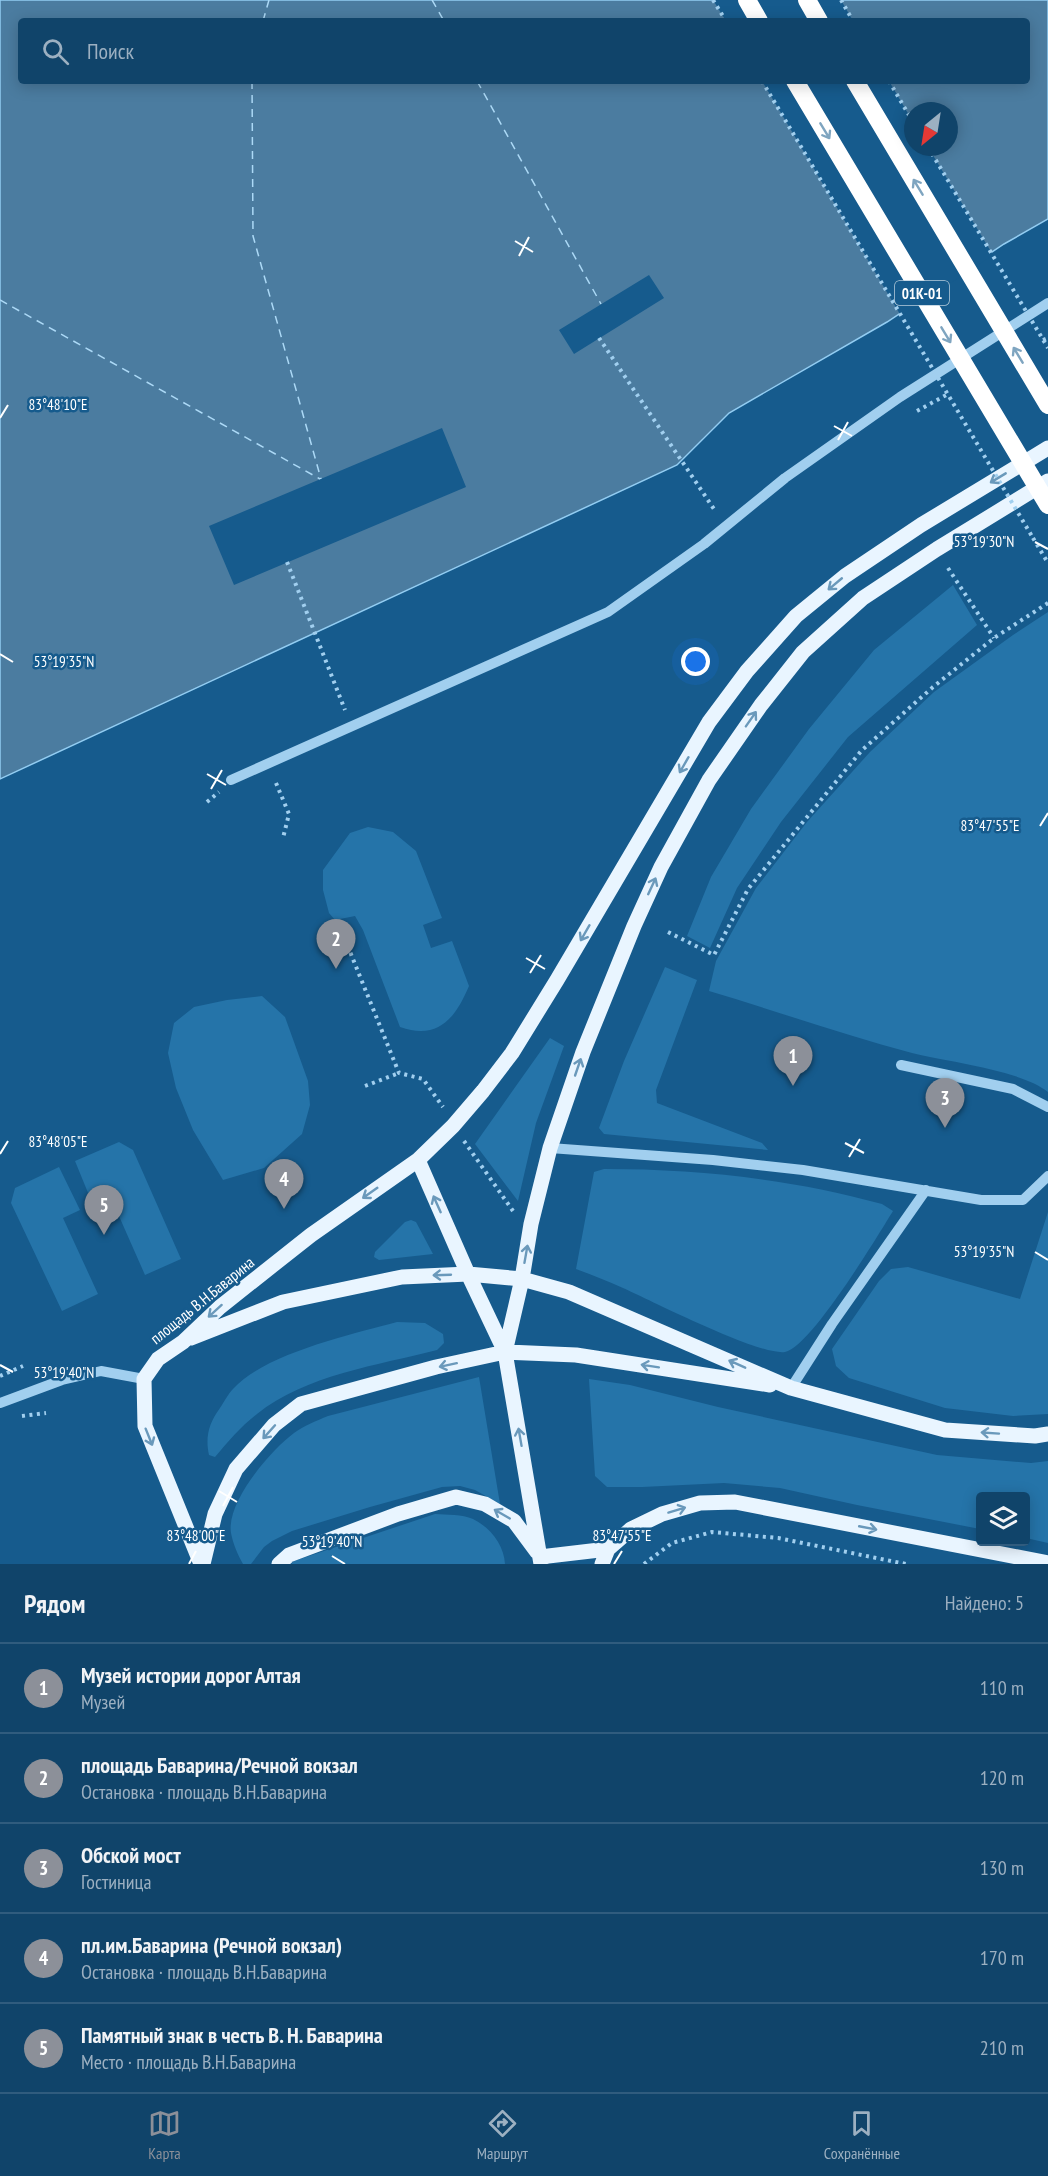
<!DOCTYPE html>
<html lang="ru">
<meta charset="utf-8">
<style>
:root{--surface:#10446a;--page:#1e4e72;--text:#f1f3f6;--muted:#9cb0c1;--line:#305c7e;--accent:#8c9099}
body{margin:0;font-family:"PT Sans Narrow",sans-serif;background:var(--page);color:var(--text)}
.controls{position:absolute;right:18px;bottom:18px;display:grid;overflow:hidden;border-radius:6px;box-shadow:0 3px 15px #0003}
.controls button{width:54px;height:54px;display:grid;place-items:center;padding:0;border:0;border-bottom:2px solid var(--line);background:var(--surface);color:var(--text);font:30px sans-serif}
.compass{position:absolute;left:904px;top:102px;width:54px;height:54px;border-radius:50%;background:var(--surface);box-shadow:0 3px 15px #0003;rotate:210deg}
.you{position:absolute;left:696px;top:662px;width:21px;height:21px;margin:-15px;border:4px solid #fff;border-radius:50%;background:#1a73e8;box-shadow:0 0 0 9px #1a73e833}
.badge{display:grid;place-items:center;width:39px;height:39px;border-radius:50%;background:var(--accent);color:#fff;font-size:20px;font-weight:700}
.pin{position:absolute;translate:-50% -50px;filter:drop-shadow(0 2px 3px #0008)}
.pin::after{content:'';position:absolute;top:32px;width:21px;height:18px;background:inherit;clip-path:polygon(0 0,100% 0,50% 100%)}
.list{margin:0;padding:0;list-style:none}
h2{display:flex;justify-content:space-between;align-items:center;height:78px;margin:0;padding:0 24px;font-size:26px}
h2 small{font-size:20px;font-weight:400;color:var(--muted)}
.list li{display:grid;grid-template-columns:39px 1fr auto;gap:18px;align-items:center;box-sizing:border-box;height:90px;padding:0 24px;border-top:2px solid var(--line)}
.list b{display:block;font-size:22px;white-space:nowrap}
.list p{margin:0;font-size:20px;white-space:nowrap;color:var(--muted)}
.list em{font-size:20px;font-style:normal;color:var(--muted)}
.icon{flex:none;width:33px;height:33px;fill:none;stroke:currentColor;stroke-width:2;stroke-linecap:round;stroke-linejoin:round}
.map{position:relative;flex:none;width:1048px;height:1564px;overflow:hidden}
.search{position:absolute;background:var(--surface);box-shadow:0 3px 15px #0003;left:18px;right:18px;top:18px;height:66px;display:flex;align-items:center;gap:15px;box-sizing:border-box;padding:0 21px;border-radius:6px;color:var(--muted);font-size:22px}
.sheet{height:528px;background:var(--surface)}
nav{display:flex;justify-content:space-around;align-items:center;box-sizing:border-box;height:84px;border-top:2px solid var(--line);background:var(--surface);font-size:16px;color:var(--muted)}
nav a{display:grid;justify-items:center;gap:3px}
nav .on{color:var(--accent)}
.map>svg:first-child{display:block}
</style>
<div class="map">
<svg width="1048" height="1564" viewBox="0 0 1048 1564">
<rect width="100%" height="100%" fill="#165b8d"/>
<!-- green -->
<path fill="#2574a9" d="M 953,585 L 977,625 L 848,737 L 781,822 L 737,888 L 710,948 L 687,936 L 711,877 L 751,809 L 809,729 L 874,650 Z
M 1048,612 L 1048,1092 C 1021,1070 948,1062 912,1053 C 844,1035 776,1011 709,991 L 716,961 L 756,888 L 807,822 L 870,752 L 934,692 L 1013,635 Z
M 368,827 L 393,832 L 416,851 L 442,918 L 423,925 L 431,948 L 452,941 L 469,986 C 455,1019 438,1040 400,1027 L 363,930 L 355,916 L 335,920 L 329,913 L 323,890 L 323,870 L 350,833 Z
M 665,967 L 697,980 L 656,1090 L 657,1103 L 762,1143 L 768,1150 L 604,1134 L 599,1128 L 624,1061 Z
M 262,996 L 285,1017 L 308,1081 L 310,1105 L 302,1134 L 264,1168 L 223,1180 L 193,1130 L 176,1088 L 168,1053 L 174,1023 L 194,1007 L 227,1000 Z
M 550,1038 L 564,1046 L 536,1123 L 518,1201 L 475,1144 Z
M 119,1142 L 133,1150 L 181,1259 L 145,1275 L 111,1198 L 93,1205 L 75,1161 Z
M 59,1167 L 80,1210 L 63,1218 L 98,1294 L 62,1311 L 11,1203 L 15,1188 Z
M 604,1169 C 698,1169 792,1179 882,1204 L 893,1211 C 877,1237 810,1348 785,1352 C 760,1356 652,1301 623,1288 C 608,1281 592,1275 576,1269 L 594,1172 Z
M 1048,1212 L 1048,1414 L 1013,1416 L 945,1408 L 849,1378 L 836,1366 L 832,1349 L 879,1281 L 891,1269 L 908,1267 L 1020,1299 Z
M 411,1220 L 416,1222 L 433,1254 L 379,1260 L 374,1257 L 375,1252 L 405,1222 Z
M 397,1322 L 425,1323 L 443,1334 L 444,1343 L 437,1350 C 379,1365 305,1375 257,1414 C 241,1426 228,1442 215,1457 L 209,1455 C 205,1437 209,1423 220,1408 C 224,1402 228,1394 233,1389 C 264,1354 352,1334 397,1322 Z
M 479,1377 L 500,1504 L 475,1490 L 460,1486 L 442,1487 L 370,1507 L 292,1531 L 272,1541 L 264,1547 L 251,1564 L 243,1564 C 238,1555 233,1544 231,1533 C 226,1502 271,1450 294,1433 C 305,1425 316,1421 328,1416 Z
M 589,1379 L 630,1385 L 718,1407 L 937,1455 L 1031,1463 L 1048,1461 L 1048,1543 L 1026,1538 L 1026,1496 L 980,1496 L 980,1529 L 857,1505 L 780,1488 L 724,1483 L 642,1487 L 607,1487 L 595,1476 Z
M 435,1514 C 447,1515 462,1514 473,1519 C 491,1528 504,1545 505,1564 L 291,1564 L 294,1561 Z"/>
<!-- water -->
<path fill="#4b7ca0" stroke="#93cdf2" stroke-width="1.5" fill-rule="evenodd" d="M 0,0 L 1048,0 L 1048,219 L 1004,244 L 887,322 L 729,413 L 677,465 L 0,779 ZM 21,21 L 1027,21 L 1027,81 L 21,81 ZM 913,111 L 949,111 L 949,147 L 913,147 Z"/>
<!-- pier -->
<path fill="#165b8d" d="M 713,0 L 841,0 L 853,21 L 726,21 Z
M 762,81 L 889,81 L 913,122 L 913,147 L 928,147 L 993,255 L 901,316 Z
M 649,275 L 664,298 L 574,354 L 559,330 Z
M 442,428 L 466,487 L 234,585 L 209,526 Z"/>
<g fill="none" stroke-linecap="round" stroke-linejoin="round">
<!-- ferry -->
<path stroke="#acd9f6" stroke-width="1.5" stroke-dasharray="8 6" stroke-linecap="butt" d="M 432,0 L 444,21
M 263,21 L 269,0
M 252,81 L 253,236 L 321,479
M 477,81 L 601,304
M 0,300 L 320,479"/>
<!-- path -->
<path stroke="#a1cfef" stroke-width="4" stroke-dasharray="3 4.5" stroke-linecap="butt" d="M 713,0 L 726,21
M 841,0 L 853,21
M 889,81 L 913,122
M 599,338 L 716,512
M 1043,340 L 1048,338
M 917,411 L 948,394
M 1033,538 L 1048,563
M 287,562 L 345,710
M 948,568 L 994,638
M 276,783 L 289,814 L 283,838
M 207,802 L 219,792
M 342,932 L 399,1073 L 423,1079 L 443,1107
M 668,932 L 714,955 L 748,889 L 862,750 L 933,687 L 994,638 L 1048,603
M 365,1086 L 399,1073
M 464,1141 L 513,1211
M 0,1376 L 23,1366
M 22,1416 L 46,1413
M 644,1564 L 672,1543 L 712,1532 L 778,1538 L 906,1564"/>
<!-- minor -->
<path stroke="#a1cfef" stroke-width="10" d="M 231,780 L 608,612 L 704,544 L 785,478 L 900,397 L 1048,303
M 901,1065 L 1013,1089 L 1048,1107
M 550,1148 L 713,1160 L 803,1170 L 981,1200 L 1023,1200 L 1048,1176
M 791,1388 L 832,1324 L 926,1190
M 0,1403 L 62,1380 L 101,1371 L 144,1379"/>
<!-- major -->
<path stroke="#e9f5ff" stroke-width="15" d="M 418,1160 L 468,1274 L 505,1352 L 541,1564
M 191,1338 L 283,1302 L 402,1277 L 468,1274 L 522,1279 L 569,1292 L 791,1388 L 945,1430 L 1035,1436 L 1048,1434
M 505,1352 L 522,1279 L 531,1224 L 550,1148 L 583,1052 L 634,926 L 661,867 L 709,780 L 761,705 L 803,652 L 863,598 L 937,549 L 1048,481
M 540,1557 L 608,1549
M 201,1564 L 145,1426 L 144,1379 L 158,1359 L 183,1342 L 220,1307 L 311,1235 L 418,1160 L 453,1126 L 483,1091 L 512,1053 L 557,980 L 709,722 L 747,671 L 796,616 L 845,576 L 921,525 L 1048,448
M 203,1564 L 215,1514 L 236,1469 L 274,1425 L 301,1404 L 436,1367 L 505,1352 L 576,1355 L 770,1385
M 279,1564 L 289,1555 L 398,1514 L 456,1497 L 485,1504 L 514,1521 L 537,1552
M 602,1564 L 608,1549 L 631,1529 L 662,1514 L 700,1503 L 735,1502 L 1048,1563"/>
<!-- highway -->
<path stroke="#fff" stroke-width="18" d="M 747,0 L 759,21
M 807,0 L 819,21"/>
<!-- path-bridge -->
<path stroke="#a1cfef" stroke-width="4" stroke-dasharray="3 4.5" stroke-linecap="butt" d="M 762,81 L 1033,538
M 928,147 L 1048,348"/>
<!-- highway-bridge -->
<path stroke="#fff" stroke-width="18" d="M 795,81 L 1048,505
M 855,81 L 1048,405"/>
</g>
<!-- one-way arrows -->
<defs><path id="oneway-shaft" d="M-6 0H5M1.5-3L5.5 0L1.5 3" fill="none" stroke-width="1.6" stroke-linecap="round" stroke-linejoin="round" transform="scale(1.5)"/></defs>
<g stroke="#7fa5c0">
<use href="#oneway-shaft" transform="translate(825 131) rotate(59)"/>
<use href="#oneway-shaft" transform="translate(918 187) rotate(-121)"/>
<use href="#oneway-shaft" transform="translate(946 335) rotate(59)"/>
<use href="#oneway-shaft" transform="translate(1018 355) rotate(-121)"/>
</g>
<g stroke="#6a99bb">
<use href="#oneway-shaft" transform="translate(998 478) rotate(149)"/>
<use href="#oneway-shaft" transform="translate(835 584) rotate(140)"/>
<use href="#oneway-shaft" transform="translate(751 719) rotate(-55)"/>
<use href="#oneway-shaft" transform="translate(684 765) rotate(120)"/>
<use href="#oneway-shaft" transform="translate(652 886) rotate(-65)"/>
<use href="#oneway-shaft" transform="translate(585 933) rotate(120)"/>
<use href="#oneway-shaft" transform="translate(578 1067) rotate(-71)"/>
<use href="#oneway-shaft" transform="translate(370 1193) rotate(145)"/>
<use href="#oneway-shaft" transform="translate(437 1204) rotate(-114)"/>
<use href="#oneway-shaft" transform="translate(526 1254) rotate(-80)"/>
<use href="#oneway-shaft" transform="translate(442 1275) rotate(178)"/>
<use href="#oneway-shaft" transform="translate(215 1311) rotate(138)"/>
<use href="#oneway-shaft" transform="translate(737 1364) rotate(-156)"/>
<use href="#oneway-shaft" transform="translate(448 1365) rotate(168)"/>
<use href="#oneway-shaft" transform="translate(650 1366) rotate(-171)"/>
<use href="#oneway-shaft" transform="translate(269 1432) rotate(132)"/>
<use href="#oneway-shaft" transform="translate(990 1433) rotate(-176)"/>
<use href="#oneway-shaft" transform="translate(149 1437) rotate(68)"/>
<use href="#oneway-shaft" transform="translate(520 1437) rotate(-100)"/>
<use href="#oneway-shaft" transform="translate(677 1510) rotate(-17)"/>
<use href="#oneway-shaft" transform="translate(502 1514) rotate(-150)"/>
<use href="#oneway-shaft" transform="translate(868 1528) rotate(11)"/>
</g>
<!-- ticks -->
<path fill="none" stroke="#fff" stroke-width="2" d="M 515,241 L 533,252M 519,256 L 529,237M 0,418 L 8,405M 834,426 L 852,436M 838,440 L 848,422M 1035,542 L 1048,549M 0,654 L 13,662M 207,774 L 226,785M 211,789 L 222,770M 1040,826 L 1048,813M 526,958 L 545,969M 530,973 L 541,955M 845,1143 L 864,1153M 0,1154 L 8,1141M 849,1157 L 860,1139M 1035,1252 L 1048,1260M 0,1365 L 13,1372M 219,1491 L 237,1502M 223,1506 L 233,1487M 332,1556 L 345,1564M 189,1564 L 196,1551M 614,1564 L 622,1551"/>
<g text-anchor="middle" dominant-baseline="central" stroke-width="5" stroke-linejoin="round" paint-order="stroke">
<!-- shield labels -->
<rect fill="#165b8d" stroke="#b9cedd" stroke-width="1.5" x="895" y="281" width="54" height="24" rx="4.5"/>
<g font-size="15" font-weight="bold" fill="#fff">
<text x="922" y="293">01К-01</text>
</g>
<!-- street labels -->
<g font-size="16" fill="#fff" stroke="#165b8d">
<text transform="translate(202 1300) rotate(-39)">площадь В.Н.Баварина</text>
</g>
</g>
<g font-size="15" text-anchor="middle" fill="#fff" stroke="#165b8d" stroke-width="5" stroke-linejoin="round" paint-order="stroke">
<text x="58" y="410">83°48'10"E</text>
<text x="984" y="547">53°19'30"N</text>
<text x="64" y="667">53°19'35"N</text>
<text x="990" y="831">83°47'55"E</text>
<text x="58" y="1147">83°48'05"E</text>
<text x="984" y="1257">53°19'35"N</text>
<text x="64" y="1378">53°19'40"N</text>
<text x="196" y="1541">83°48'00"E</text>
<text x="622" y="1541">83°47'55"E</text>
<text x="332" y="1547">53°19'40"N</text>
</g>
</svg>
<div class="controls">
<button><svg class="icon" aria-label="layers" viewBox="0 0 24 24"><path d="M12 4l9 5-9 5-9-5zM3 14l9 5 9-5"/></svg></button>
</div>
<svg class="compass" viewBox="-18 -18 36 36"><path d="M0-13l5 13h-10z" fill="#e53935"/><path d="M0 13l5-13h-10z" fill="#9cb0c1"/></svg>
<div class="you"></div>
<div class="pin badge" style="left:793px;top:1086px">1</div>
<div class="pin badge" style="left:336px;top:969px">2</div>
<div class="pin badge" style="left:945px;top:1128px">3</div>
<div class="pin badge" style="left:284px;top:1209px">4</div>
<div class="pin badge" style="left:104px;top:1235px">5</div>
<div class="search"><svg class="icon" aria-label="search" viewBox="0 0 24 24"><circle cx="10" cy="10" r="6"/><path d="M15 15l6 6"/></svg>Поиск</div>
</div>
<section class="sheet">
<h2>Рядом<small>Найдено: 5</small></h2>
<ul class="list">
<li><span class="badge">1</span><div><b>Музей истории дорог Алтая</b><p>Музей</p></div><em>110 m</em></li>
<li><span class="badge">2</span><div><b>площадь Баварина/Речной вокзал</b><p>Остановка · площадь В.Н.Баварина</p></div><em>120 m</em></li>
<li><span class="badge">3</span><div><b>Обской мост</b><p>Гостиница</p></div><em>130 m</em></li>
<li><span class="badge">4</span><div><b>пл.им.Баварина (Речной вокзал)</b><p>Остановка · площадь В.Н.Баварина</p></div><em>170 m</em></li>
<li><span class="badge">5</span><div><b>Памятный знак в честь В. Н. Баварина</b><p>Место · площадь В.Н.Баварина</p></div><em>210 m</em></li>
</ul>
</section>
<nav>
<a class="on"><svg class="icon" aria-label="map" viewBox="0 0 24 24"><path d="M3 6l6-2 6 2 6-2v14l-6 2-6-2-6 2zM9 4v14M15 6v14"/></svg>Карта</a>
<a><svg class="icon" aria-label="directions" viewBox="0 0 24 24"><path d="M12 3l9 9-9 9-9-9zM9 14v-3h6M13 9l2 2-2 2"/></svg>Маршрут</a>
<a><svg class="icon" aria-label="saved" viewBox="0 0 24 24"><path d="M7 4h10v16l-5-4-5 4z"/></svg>Сохранённые</a>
</nav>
